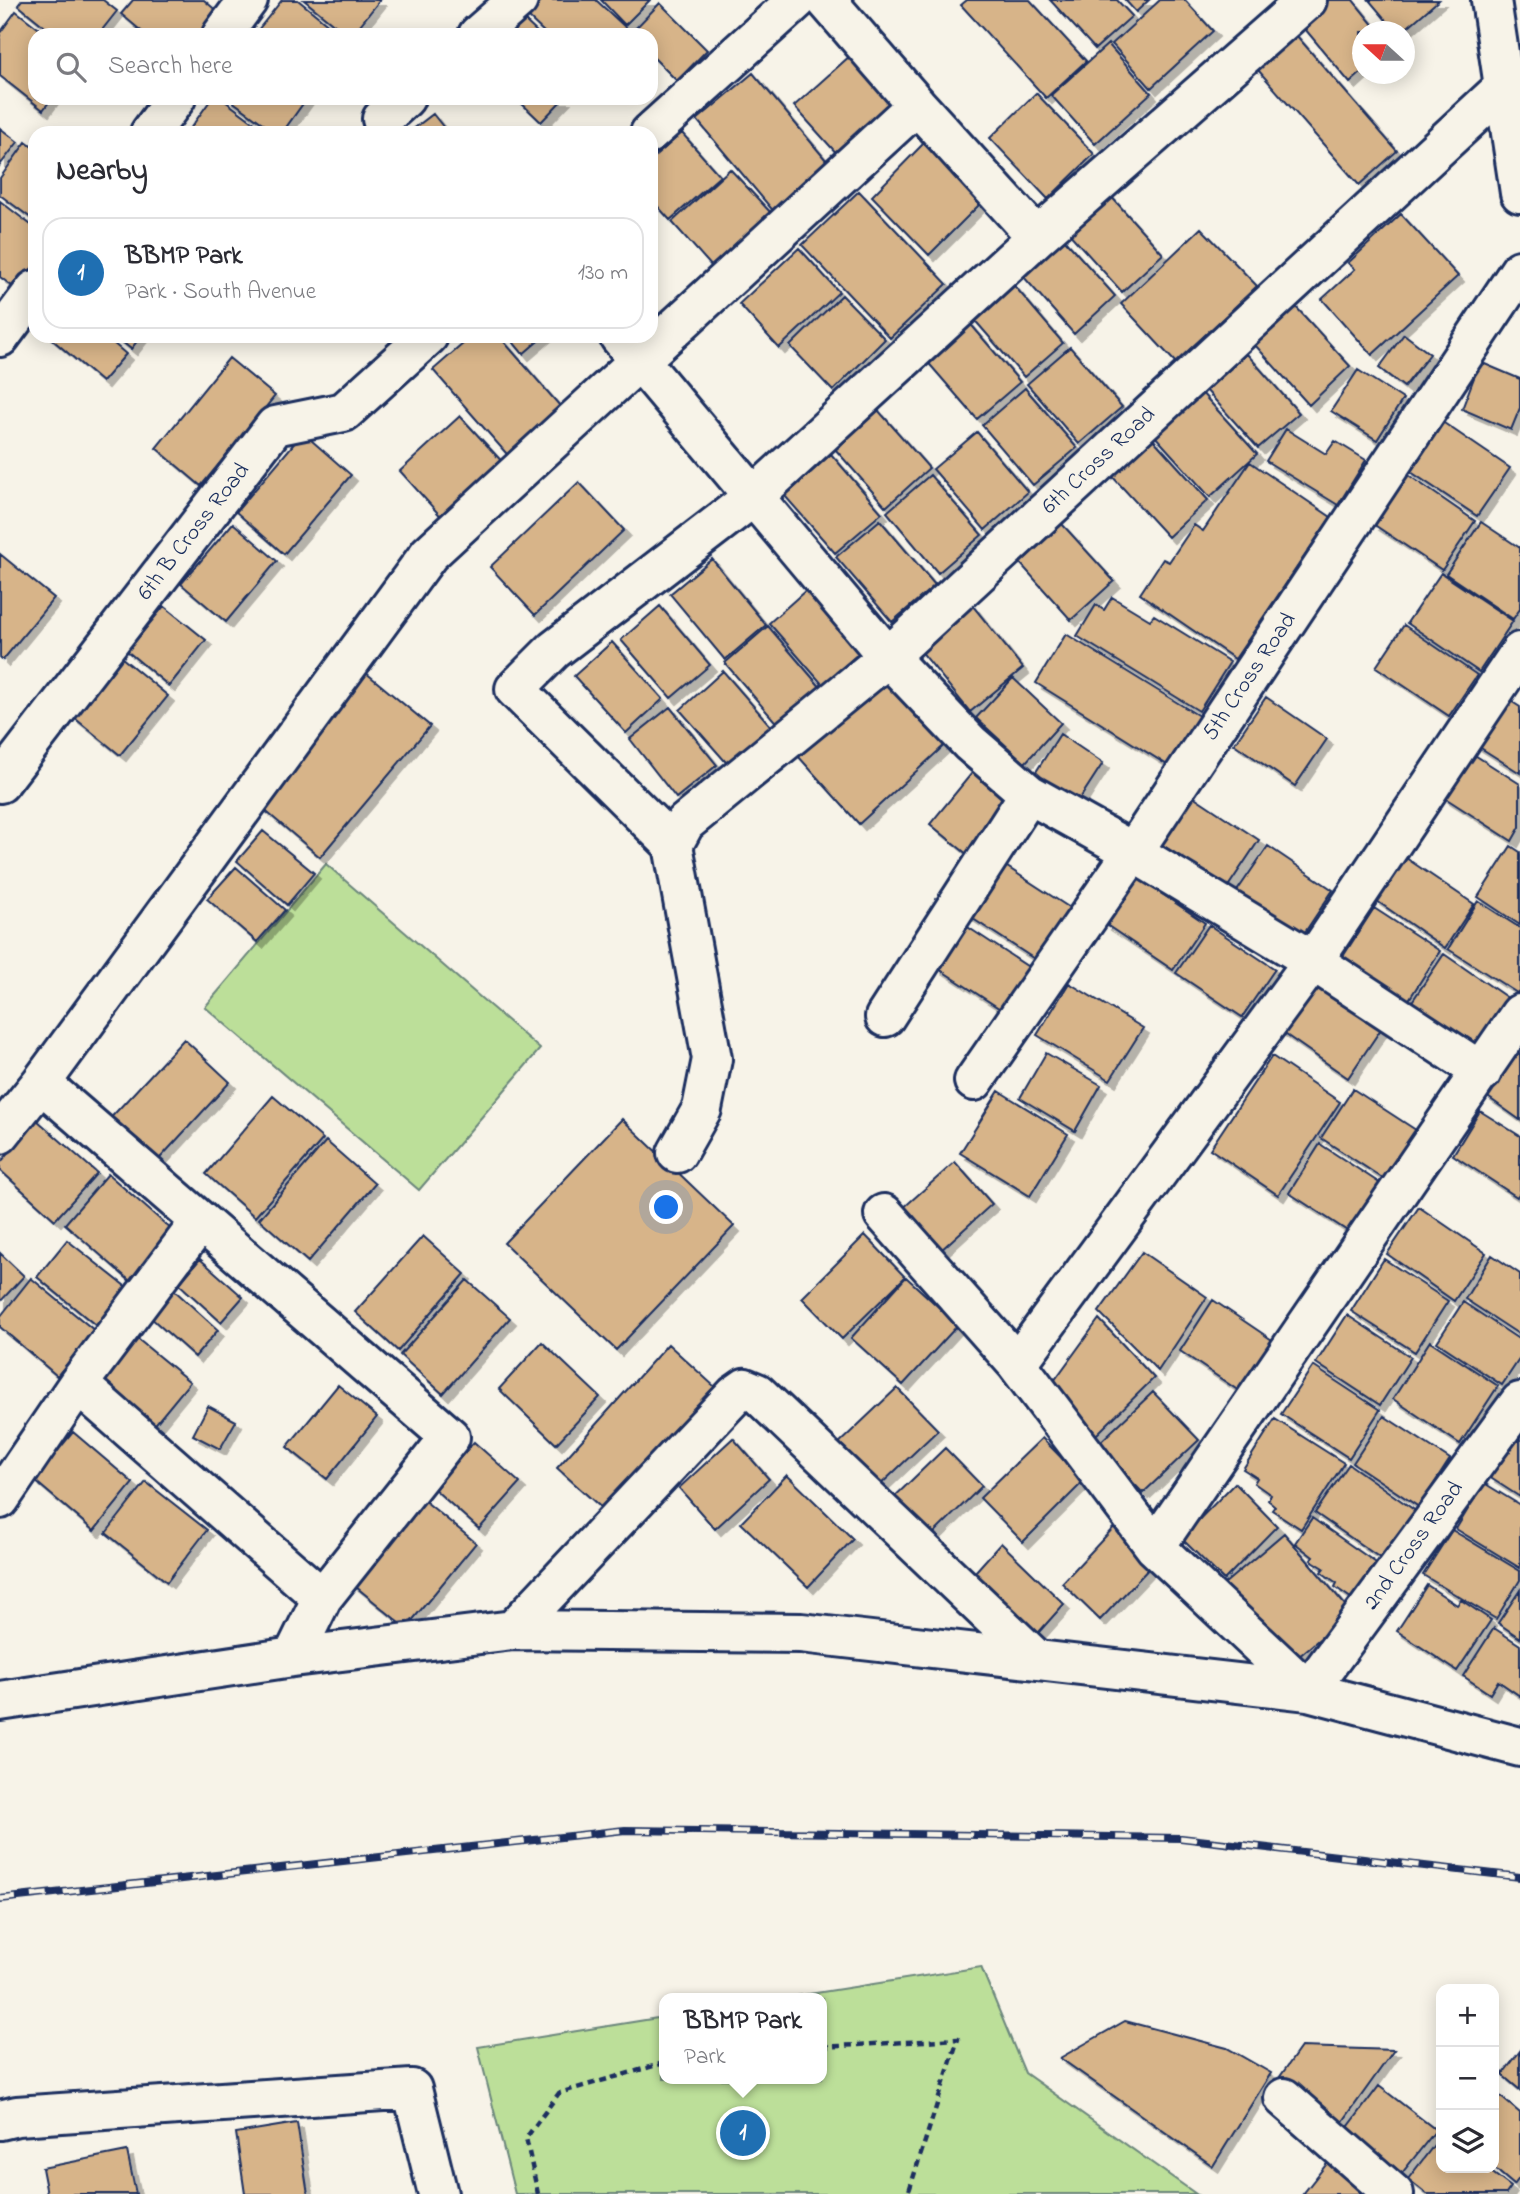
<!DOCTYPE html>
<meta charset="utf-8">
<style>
:root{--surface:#fff;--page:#f7f7f7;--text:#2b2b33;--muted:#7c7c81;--line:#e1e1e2;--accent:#1f6fb2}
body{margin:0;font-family:"Indie Flower",sans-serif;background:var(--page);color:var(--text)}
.controls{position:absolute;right:21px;bottom:21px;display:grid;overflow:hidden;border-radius:14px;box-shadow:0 4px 18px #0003}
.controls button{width:63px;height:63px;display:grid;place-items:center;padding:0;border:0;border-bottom:2px solid var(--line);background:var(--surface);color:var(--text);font:35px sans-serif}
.compass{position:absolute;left:1352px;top:21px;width:63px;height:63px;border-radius:50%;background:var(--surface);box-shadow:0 4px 18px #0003;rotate:291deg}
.you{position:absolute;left:667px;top:1208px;width:24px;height:24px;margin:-18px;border:5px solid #fff;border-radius:50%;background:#1a73e8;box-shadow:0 0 0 10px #1a73e833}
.badge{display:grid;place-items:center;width:46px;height:46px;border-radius:50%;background:var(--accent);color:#fff;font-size:23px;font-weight:700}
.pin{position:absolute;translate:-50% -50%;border:4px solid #fff;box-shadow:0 2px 7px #0006}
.popup{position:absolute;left:659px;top:1993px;width:168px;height:91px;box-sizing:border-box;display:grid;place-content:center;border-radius:14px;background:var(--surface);filter:drop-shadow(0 2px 5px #0005);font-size:23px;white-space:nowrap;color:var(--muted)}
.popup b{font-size:26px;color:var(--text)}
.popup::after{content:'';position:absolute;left:50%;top:100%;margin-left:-14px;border:14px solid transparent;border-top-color:var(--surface)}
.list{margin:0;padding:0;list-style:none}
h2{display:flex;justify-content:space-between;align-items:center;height:91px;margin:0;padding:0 28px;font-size:30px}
h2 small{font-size:23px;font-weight:400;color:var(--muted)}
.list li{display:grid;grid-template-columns:46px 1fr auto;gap:21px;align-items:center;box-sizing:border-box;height:112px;margin:0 14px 14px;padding:0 14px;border:2px solid var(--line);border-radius:21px}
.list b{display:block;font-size:26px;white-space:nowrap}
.list p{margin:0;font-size:23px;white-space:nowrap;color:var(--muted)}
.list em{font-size:23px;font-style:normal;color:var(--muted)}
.icon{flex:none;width:38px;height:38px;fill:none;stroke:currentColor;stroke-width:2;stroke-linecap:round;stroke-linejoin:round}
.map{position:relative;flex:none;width:1520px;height:2194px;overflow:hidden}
.search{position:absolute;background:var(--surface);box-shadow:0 4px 18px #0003;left:28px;top:28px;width:630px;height:77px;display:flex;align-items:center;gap:18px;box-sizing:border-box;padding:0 24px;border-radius:21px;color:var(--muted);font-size:26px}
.panel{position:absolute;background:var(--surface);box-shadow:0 4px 18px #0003;left:28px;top:126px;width:630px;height:217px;border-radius:21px}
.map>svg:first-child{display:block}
</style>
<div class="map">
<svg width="1520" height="2194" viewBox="0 0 1520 2194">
<defs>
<filter id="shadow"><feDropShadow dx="6" dy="6" stdDeviation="0" flood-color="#0004"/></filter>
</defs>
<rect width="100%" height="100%" fill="#f7f3e8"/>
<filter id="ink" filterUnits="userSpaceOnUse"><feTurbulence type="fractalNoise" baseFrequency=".0143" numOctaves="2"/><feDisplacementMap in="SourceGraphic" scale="14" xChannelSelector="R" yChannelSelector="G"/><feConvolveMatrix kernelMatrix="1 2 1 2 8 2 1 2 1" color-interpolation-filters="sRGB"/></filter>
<g filter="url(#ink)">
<!-- green -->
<path fill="#bcdf99" stroke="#6c877c" stroke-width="2" d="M 326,864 L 540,1049 L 419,1190 L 205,1007 Z
M 981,1967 L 1025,2073 L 1196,2194 L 515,2194 L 478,2047 L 664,2017 L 664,2079 L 822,2079 L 822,1998 L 784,1998 Z"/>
<!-- building -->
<path fill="#d7b489" stroke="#1b2f5e" stroke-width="2" filter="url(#shadow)" d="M 22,0 L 103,0 L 117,11 L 98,35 L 55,35 L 18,5 Z
M 133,0 L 204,0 L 219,13 L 201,35 L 146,35 L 121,14 Z
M 282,0 L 298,0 L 341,35 L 254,35 Z
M 304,0 L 380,0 L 352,35 L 347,35 Z
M 542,0 L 596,0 L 626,28 L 619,35 L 547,35 L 527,16 Z
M 601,0 L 650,0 L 625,25 Z
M 967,0 L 1030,0 L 1086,61 L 1046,98 L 961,5 Z
M 1050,0 L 1117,0 L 1132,16 L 1095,49 Z
M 1125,0 L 1149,0 L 1136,12 Z
M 1160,0 L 1185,0 L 1213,31 L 1151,88 L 1112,44 Z
M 1314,0 L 1353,0 L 1379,32 L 1362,32 L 1362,72 L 1350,83 L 1295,17 Z
M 1369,0 L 1439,0 L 1402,32 L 1396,32 Z
M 660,3 L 707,50 L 677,81 L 651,55 L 651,35 L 630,34 Z
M 16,11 L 47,35 L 35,35 L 35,98 L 52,98 L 43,110 L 0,76 L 0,33 Z
M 522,18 L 540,35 L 506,35 Z
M 1290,28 L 1397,151 L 1359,185 L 1251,62 Z
M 1108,44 L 1151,93 L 1095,144 L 1051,95 Z
M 851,55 L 896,106 L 839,156 L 794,106 Z
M 753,73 L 831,166 L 775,213 L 697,120 Z
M 1036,93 L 1094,154 L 1048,199 L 990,138 Z
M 212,98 L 221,98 L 268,133 L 187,133 Z
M 228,98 L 307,98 L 282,133 L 276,133 Z
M 516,98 L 564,98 L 541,122 Z
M 433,114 L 448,133 L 408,133 Z
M 0,128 L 18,142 L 0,165 Z
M 682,133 L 720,176 L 670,220 L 651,199 L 651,160 Z
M 26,142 L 35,149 L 35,221 L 0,195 L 0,178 Z
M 924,143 L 982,202 L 929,255 L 872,196 Z
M 730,169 L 772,214 L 713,268 L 672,222 Z
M 859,191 L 947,284 L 890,338 L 802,245 Z
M 1108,193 L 1163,254 L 1122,292 L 1067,231 Z
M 0,201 L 35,228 L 35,264 L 16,289 L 0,277 Z
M 1401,214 L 1458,276 L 1372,355 L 1322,299 L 1355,269 L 1348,263 Z
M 1201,228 L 1257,286 L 1176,363 L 1121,304 Z
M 1064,239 L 1115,296 L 1074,334 L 1023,276 Z
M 799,248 L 839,292 L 779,348 L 739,304 Z
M 1012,283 L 1063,343 L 1024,377 L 972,317 Z
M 842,295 L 885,339 L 833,391 L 790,346 Z
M 1296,307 L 1350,366 L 1309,405 L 1255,345 Z
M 968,321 L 1020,382 L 977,419 L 925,359 Z
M 1404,334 L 1430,354 L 1404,387 L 1379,368 Z
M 48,336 L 105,336 L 126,354 L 102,382 Z
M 115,336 L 141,336 L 131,349 Z
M 472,336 L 499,336 L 567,414 L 513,461 L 433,370 Z
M 508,336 L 544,336 L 523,354 Z
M 1070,347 L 1122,407 L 1079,444 L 1027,384 Z
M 1247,354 L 1299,413 L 1258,448 L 1206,390 Z
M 229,358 L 275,396 L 201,486 L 156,448 Z
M 1480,362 L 1520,379 L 1520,408 L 1511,430 L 1462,409 Z
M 1358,370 L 1403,399 L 1377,440 L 1331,411 Z
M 1025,388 L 1077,448 L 1033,485 L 982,425 Z
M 1201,392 L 1257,454 L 1210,497 L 1154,435 Z
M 878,410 L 929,468 L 886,507 L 835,449 Z
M 460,416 L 506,466 L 445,521 L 400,471 Z
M 1441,421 L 1510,468 L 1477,516 L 1408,470 Z
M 1286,429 L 1326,454 L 1335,441 L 1366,460 L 1338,505 L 1266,461 Z
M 977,432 L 1028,492 L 985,530 L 933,469 Z
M 303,433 L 351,475 L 284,554 L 236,512 Z
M 1152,438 L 1208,500 L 1168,537 L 1111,475 Z
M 831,454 L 882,513 L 835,553 L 785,496 Z
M 1250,462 L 1331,517 L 1235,659 L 1140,594 L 1163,559 L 1169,562 L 1194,525 L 1203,531 Z
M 1407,474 L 1475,521 L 1442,570 L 1373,524 Z
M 930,475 L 982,535 L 938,573 L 887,512 Z
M 579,482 L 624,530 L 535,615 L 490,567 Z
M 880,520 L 935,585 L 892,622 L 836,557 Z
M 1481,522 L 1520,548 L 1520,609 L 1513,619 L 1446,574 Z
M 233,523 L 277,561 L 226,622 L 181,584 Z
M 1062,524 L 1114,581 L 1071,620 L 1020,563 Z
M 0,554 L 54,598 L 3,660 L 0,657 Z
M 712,559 L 766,625 L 725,660 L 670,594 Z
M 1441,573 L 1513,621 L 1479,672 L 1407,623 Z
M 815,582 L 869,644 L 823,685 L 769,623 Z
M 1112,597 L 1150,620 L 1154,615 L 1230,662 L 1199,711 L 1077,636 L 1096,605 L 1104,610 Z
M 164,606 L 206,640 L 169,686 L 127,651 Z
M 660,606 L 710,665 L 671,698 L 621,640 Z
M 973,606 L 1023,668 L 970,712 L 920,650 Z
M 1404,625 L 1477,675 L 1449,716 L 1376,667 Z
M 768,626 L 822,689 L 779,726 L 725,663 Z
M 1066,634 L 1199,716 L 1169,766 L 1036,683 Z
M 612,642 L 663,699 L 626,733 L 574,676 Z
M 121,657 L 168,696 L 120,755 L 72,716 Z
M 723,671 L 775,731 L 732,769 L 680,710 Z
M 365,672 L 430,726 L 320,857 L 256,803 Z
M 887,674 L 948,742 L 859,824 L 798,756 Z
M 1013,678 L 1061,723 L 1025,763 L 976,718 Z
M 1266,697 L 1327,739 L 1295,786 L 1234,744 Z
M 1506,698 L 1520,707 L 1520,773 L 1476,745 Z
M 670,707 L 717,765 L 676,798 L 630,739 Z
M 1060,734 L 1103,763 L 1077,803 L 1034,775 Z
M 1470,752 L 1520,784 L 1520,827 L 1512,841 L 1442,796 Z
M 981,762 L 1018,792 L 968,855 L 930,824 Z
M 1193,796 L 1259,840 L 1227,888 L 1161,844 Z
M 263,831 L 314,873 L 287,905 L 237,861 Z
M 1268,846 L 1333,890 L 1301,938 L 1235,894 Z
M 1511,846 L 1520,852 L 1520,925 L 1478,897 Z
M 1403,856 L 1474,904 L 1445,948 L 1374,899 Z
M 1001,863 L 1070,908 L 1036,960 L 967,915 Z
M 236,867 L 285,910 L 257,942 L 207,899 Z
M 1137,877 L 1205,923 L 1173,970 L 1105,924 Z
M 1478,901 L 1520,928 L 1520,989 L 1517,993 L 1448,949 Z
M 1374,908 L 1440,951 L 1408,1001 L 1342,958 Z
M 963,924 L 1033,970 L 1005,1012 L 936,967 Z
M 1209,925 L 1275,969 L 1242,1017 L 1176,973 Z
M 1444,954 L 1512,1001 L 1477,1052 L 1409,1006 Z
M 1315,978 L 1383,1026 L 1348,1078 L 1279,1030 Z
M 1069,983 L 1143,1028 L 1110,1080 L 1037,1035 Z
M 184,1039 L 230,1082 L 150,1169 L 104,1125 Z
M 1517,1052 L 1520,1054 L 1520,1120 L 1485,1095 Z
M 1046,1053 L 1101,1085 L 1075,1131 L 1020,1098 Z
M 1272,1056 L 1340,1102 L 1278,1195 L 1210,1149 Z
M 1353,1089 L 1422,1134 L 1390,1183 L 1321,1138 Z
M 999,1091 L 1068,1134 L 1030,1196 L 960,1153 Z
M 273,1096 L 323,1139 L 255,1217 L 206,1174 Z
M 1480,1111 L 1520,1136 L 1520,1192 L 1517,1197 L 1453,1155 Z
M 622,1119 L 734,1226 L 616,1350 L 504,1243 Z
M 37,1120 L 97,1173 L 55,1220 L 0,1170 L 0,1163 Z
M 326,1141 L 375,1184 L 308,1262 L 259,1219 Z
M 1320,1144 L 1381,1184 L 1349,1232 L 1289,1193 Z
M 955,1162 L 992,1204 L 940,1251 L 902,1209 Z
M 108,1174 L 180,1237 L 137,1287 L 65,1224 Z
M 1419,1207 L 1486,1253 L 1454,1301 L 1387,1254 Z
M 865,1235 L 905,1277 L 842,1339 L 802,1298 Z
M 423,1236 L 465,1274 L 398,1351 L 355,1312 Z
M 67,1240 L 130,1290 L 99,1328 L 37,1277 Z
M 1142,1252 L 1207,1297 L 1158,1371 L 1099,1312 Z
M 0,1253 L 24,1276 L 0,1302 Z
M 1492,1255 L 1520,1274 L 1520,1335 L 1465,1299 Z
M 200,1259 L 243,1297 L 221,1322 L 179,1284 Z
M 1384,1259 L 1448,1301 L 1415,1352 L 1351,1311 Z
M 906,1277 L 958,1325 L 903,1385 L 851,1338 Z
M 31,1278 L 95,1331 L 57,1376 L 0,1327 L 0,1317 Z
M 467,1280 L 510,1318 L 443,1394 L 400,1355 Z
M 173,1289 L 218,1330 L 195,1357 L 150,1317 Z
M 1213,1300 L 1278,1344 L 1245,1395 L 1180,1351 Z
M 1463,1302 L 1520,1340 L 1520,1358 L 1502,1385 L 1437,1342 Z
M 1347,1315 L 1411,1357 L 1380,1405 L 1316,1363 Z
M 1099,1319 L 1154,1378 L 1096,1435 L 1049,1388 Z
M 134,1336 L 190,1382 L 148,1433 L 92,1386 Z
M 1430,1341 L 1498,1386 L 1460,1444 L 1393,1399 Z
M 542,1342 L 600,1397 L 556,1444 L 499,1389 Z
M 668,1344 L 715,1387 L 605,1511 L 557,1468 Z
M 1313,1366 L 1380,1410 L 1349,1458 L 1281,1414 Z
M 338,1385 L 377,1417 L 327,1479 L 287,1447 Z
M 897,1388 L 938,1430 L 877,1488 L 836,1446 Z
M 1153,1392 L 1199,1440 L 1143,1493 L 1097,1445 Z
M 208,1406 L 236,1421 L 220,1449 L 193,1435 Z
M 1384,1416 L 1450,1459 L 1419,1507 L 1353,1463 Z
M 1275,1419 L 1344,1463 L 1301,1529 L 1272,1510 L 1275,1506 L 1268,1500 L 1271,1495 L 1254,1483 L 1257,1478 L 1243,1469 Z
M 1520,1429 L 1520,1497 L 1489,1477 Z
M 73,1432 L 133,1483 L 94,1531 L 34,1480 Z
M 733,1438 L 769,1479 L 715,1529 L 679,1488 Z
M 1042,1438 L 1084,1481 L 1023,1542 L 980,1498 Z
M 474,1442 L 520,1483 L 479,1529 L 433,1488 Z
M 945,1448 L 982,1486 L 924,1543 L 887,1504 Z
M 1349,1464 L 1420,1514 L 1386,1562 L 1315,1513 Z
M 787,1475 L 853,1539 L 808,1587 L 741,1523 Z
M 146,1482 L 207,1530 L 167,1582 L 106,1533 Z
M 1235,1483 L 1277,1526 L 1224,1580 L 1181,1538 Z
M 1484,1483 L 1520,1505 L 1520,1568 L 1456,1529 Z
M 420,1497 L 476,1543 L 406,1628 L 350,1582 Z
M 1312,1518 L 1382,1567 L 1358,1603 L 1335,1587 L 1337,1583 L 1321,1572 L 1324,1568 L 1311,1560 L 1313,1557 L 1295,1543 Z
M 1117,1524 L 1156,1561 L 1100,1620 L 1062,1583 Z
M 1452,1530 L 1520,1571 L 1520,1580 L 1496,1619 L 1423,1575 Z
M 1284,1533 L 1351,1612 L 1291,1663 L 1224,1584 Z
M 1001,1543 L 1064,1604 L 1031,1641 L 967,1581 Z
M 1427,1585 L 1457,1605 L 1461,1600 L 1491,1620 L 1457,1671 L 1397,1631 Z
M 1520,1590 L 1520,1638 L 1498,1623 Z
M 1494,1628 L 1520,1645 L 1520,1696 L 1498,1681 L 1490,1694 L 1463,1676 Z
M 1125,2021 L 1227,2048 L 1271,2073 L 1213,2166 L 1060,2058 Z
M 1301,2047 L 1394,2050 L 1341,2124 L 1279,2078 Z
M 1520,2051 L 1520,2090 L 1502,2075 Z
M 1379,2086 L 1436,2130 L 1402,2173 L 1346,2130 Z
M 1494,2091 L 1520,2113 L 1520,2177 L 1514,2185 L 1494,2168 Z
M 297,2123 L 308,2194 L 245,2194 L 236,2133 Z
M 1441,2136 L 1441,2168 L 1486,2168 L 1511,2187 L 1506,2194 L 1427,2194 L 1408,2179 Z
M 127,2151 L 136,2194 L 47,2194 L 42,2168 Z
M 1333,2156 L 1380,2194 L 1303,2194 Z"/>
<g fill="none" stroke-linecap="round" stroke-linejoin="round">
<defs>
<path id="minor" d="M 826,0 L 917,105 L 1037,237
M 1491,0 L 1520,193
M 222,35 L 248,0
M 478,35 L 518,0
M 382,119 L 405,98
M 150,133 L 176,98
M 650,133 L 797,0
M 619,336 L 888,657 L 970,743 L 1029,794 L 1133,852 L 1313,961 L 1482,1072
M 0,337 L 35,290
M 0,783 L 275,426 L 344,412 L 428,336
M 673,845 L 685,823 L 888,657 L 1503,88
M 885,1017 L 1029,794
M 974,1081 L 1133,852 L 1520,270
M 41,1083 L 450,1437 L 322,1598 L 293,1657
M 0,1134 L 41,1083 L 429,554 L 917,105
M 677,1153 L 702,1109 L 712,1059 L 673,845 L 515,689 L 554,650 L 753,497 L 1037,237 L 1307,0
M 884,1214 L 1017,1364 L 1155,1547 L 1308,1691 L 1520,1402
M 1017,1364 L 1313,961 L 1520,652
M 78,1384 L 322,1598
M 0,1499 L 78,1384 L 200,1222
M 1155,1547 L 1520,1014
M 513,1630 L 735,1395 L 745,1388 L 757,1393 L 1037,1660
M 0,1701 L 293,1657 L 513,1630 L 801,1633 L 1308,1691 L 1520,1747
M 1284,2098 L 1394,2194
M 0,2120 L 17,2116 L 412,2089 L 438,2194"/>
</defs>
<!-- minor casing -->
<use href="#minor" stroke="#1b2f5e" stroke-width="44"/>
<!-- path -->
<path stroke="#1b2f5e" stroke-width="4.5" stroke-dasharray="7 5" stroke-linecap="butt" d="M 822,2047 L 958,2039 L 908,2194
M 538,2194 L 526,2138 L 559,2093 L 664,2063"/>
<!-- minor -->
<use href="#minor" stroke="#f7f3e8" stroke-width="38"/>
<defs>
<path id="rail" d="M 0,1899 L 625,1830 L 1181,1838 L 1520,1877"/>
</defs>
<!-- rail casing -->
<use href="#rail" stroke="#1b2f5e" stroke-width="8"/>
<!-- rail -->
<use href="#rail" stroke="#f7f3e8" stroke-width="5" stroke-dasharray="16" stroke-linecap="butt"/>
</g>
</g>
<g text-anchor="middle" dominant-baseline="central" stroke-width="5" stroke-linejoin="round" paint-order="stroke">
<!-- street labels -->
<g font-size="23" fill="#1b2f5e" stroke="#f7f3e8">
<text transform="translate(1099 461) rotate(-43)">6th Cross Road</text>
<text transform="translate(194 532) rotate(-52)">6th B Cross Road</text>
<text transform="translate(1250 677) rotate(-56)">5th Cross Road</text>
<text transform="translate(1414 1546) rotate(-54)">2nd Cross Road</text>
</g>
</g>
</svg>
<div class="controls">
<button>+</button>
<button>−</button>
<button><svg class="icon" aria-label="layers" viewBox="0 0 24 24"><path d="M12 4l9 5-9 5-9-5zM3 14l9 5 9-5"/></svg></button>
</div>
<svg class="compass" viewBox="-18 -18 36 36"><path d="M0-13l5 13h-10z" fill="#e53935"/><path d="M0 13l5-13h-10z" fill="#7c7c81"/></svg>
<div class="you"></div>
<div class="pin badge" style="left:743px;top:2133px">1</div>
<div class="popup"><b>BBMP Park</b>Park</div>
<div class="search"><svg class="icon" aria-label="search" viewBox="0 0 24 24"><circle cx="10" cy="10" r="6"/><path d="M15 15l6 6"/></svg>Search here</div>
<section class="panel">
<h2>Nearby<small></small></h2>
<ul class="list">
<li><span class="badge">1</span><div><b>BBMP Park</b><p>Park · South Avenue</p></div><em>130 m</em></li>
</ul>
</section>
</div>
